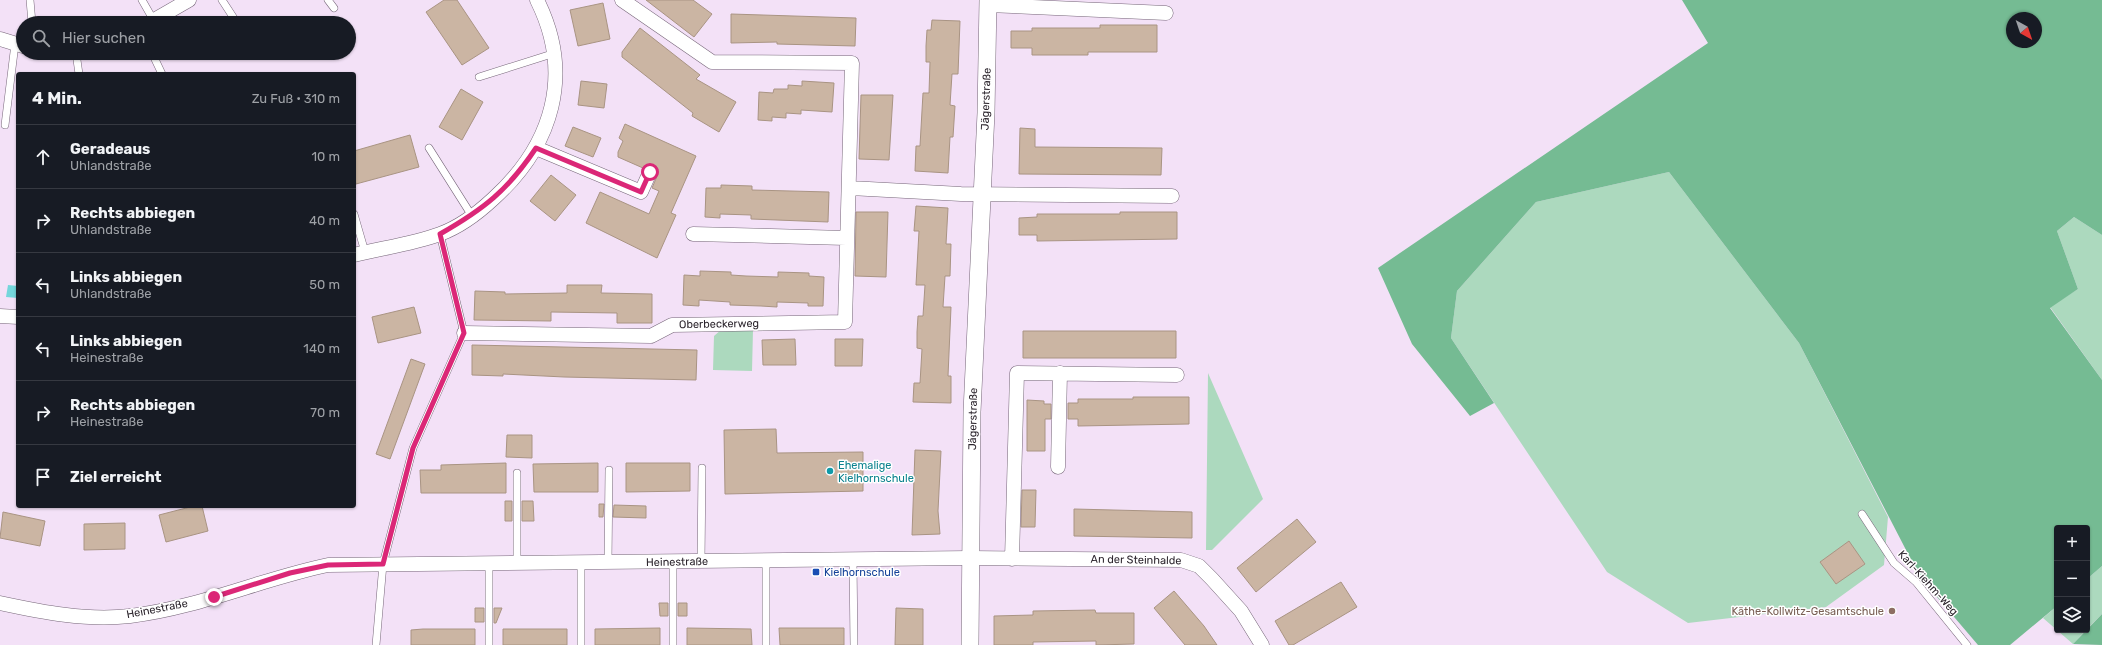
<!DOCTYPE html>
<html lang="de">
<meta charset="utf-8">
<style>
:root{--surface:#171b24;--page:#242831;--text:#f1f3f6;--muted:#9ea1a6;--line:#363941}
body{margin:0;font-family:Rubik,sans-serif;background:var(--page);color:var(--text)}
.controls{position:absolute;right:12px;bottom:12px;display:grid;overflow:hidden;border-radius:4px;box-shadow:0 1px 3px #0004}
.controls button{width:36px;height:36px;display:grid;place-items:center;padding:0;border:0;border-bottom:1px solid var(--line);background:var(--surface);color:var(--text);font:20px sans-serif}
.compass{position:absolute;left:2006px;top:12px;width:36px;height:36px;border-radius:50%;background:var(--surface);box-shadow:0 1px 3px #0004;rotate:140deg}
.stop{position:absolute;width:12px;height:12px;margin:-9px;border:3px solid #db2777;border-radius:50%;background:#fff}
.stop.end{background:#db2777;border-color:#fff;box-shadow:0 1px 4px #0008}
.list{margin:0;padding:0;list-style:none}
h2{display:flex;justify-content:space-between;align-items:center;height:52px;margin:0;padding:0 16px;font-size:17px}
h2 small{font-size:13px;font-weight:400;color:var(--muted)}
.list li{display:grid;grid-template-columns:26px 1fr auto;gap:12px;align-items:center;box-sizing:border-box;height:64px;padding:0 16px;border-top:1px solid var(--line)}
.list b{display:block;font-size:15px;white-space:nowrap}
.list p{margin:0;font-size:13px;white-space:nowrap;color:var(--muted)}
.list em{font-size:13px;font-style:normal;color:var(--muted)}
.icon{flex:none;width:22px;height:22px;fill:none;stroke:currentColor;stroke-width:2;stroke-linecap:round;stroke-linejoin:round}
.map{position:relative;flex:none;width:2102px;height:645px;overflow:hidden}
.search{position:absolute;background:var(--surface);box-shadow:0 1px 3px #0004;left:16px;top:16px;width:340px;height:44px;display:flex;align-items:center;gap:10px;box-sizing:border-box;padding:0 14px;border-radius:22px;color:var(--muted);font-size:15px}
.panel{position:absolute;background:var(--surface);box-shadow:0 1px 3px #0004;left:16px;top:72px;width:340px;height:436px;border-radius:4px}
.map>svg:first-child{display:block}
</style>
<div class="map">
<svg width="2102" height="645" viewBox="0 0 2102 645">
<rect width="100%" height="100%" fill="#f3e1f7"/>
<!-- green -->
<path fill="#acd9be" d="M 1669,172 L 1799,343 L 1888,517 L 1884,565 L 1826,607 L 1688,623 L 1607,572 L 1451,338 L 1457,291 L 1536,202 Z
M 2074,217 L 2102,235 L 2102,380 L 2050,307 L 2078,289 L 2057,231 Z
M 722,329 L 753,330 L 752,371 L 713,370 L 714,336 Z
M 1208,373 L 1263,499 L 1212,550 L 1206,550 Z
M 2102,566 L 2102,614 L 2087,629 L 2087,579 Z
M 2057,606 L 2057,630 L 2086,630 L 2073,644 L 2043,618 Z"/>
<!-- forest -->
<path fill="#75bb93" fill-rule="evenodd" d="M 1682,0 L 2102,0 L 2102,235 L 2074,217 L 2057,231 L 2078,289 L 2050,308 L 2102,380 L 2102,566 L 2087,579 L 2087,528 L 2057,528 L 2057,606 L 2010,645 L 1978,645 L 1920,577 L 1799,343 L 1669,172 L 1536,202 L 1457,291 L 1451,338 L 1494,403 L 1470,416 L 1412,344 L 1378,268 L 1708,43 ZM 2012,18 L 2036,18 L 2036,42 L 2012,42 Z
M 2102,614 L 2102,645 L 2073,644 Z"/>
<!-- water -->
<path fill="#74d6db" d="M 8,285 L 18,286 L 18,298 L 6,297 Z"/>
<!-- building -->
<path fill="#cbb5a3" stroke="#a99483" d="M 444,0 L 457,0 L 489,48 L 462,65 L 426,12 Z
M 646,0 L 693,0 L 712,14 L 694,37 Z
M 603,3 L 610,39 L 578,46 L 570,10 Z
M 731,14 L 856,18 L 855,46 L 777,44 L 777,42 L 731,43 Z
M 932,20 L 960,21 L 958,74 L 952,74 L 950,105 L 955,106 L 953,137 L 950,137 L 948,173 L 915,171 L 916,146 L 920,146 L 923,93 L 929,93 L 930,62 L 926,62 L 926,46 L 927,30 L 931,30 Z
M 1100,25 L 1157,25 L 1157,52 L 1088,52 L 1088,55 L 1032,55 L 1032,48 L 1011,48 L 1011,31 L 1032,31 L 1032,28 L 1100,28 Z
M 640,28 L 700,75 L 696,79 L 736,102 L 719,132 L 692,116 L 693,113 L 622,57 L 622,52 Z
M 581,81 L 607,84 L 604,108 L 578,105 Z
M 802,81 L 834,83 L 832,112 L 801,110 L 801,114 L 786,113 L 786,118 L 772,117 L 772,121 L 758,120 L 759,92 L 773,93 L 774,89 L 788,89 L 788,85 L 802,86 Z
M 461,89 L 483,102 L 462,140 L 439,127 Z
M 861,95 L 893,95 L 889,160 L 859,159 Z
M 625,124 L 696,156 L 671,213 L 676,215 L 657,258 L 586,223 L 600,192 L 649,214 L 659,191 L 652,188 L 658,174 L 657,167 L 650,164 L 643,168 L 618,157 L 618,152 L 623,141 L 619,138 Z
M 573,127 L 601,138 L 593,157 L 565,146 Z
M 1020,128 L 1035,129 L 1035,147 L 1162,148 L 1161,175 L 1019,174 Z
M 410,135 L 419,167 L 356,184 L 354,176 L 354,151 Z
M 551,175 L 576,195 L 555,221 L 530,201 Z
M 721,185 L 752,186 L 752,190 L 829,192 L 828,222 L 751,219 L 751,215 L 720,214 L 720,218 L 705,217 L 706,188 L 721,188 Z
M 916,206 L 948,208 L 946,244 L 951,244 L 950,276 L 945,276 L 943,307 L 951,307 L 948,376 L 951,376 L 951,403 L 913,402 L 914,383 L 920,383 L 922,349 L 917,348 L 917,332 L 918,316 L 923,316 L 925,285 L 916,285 L 919,231 L 914,231 Z
M 856,212 L 888,212 L 886,277 L 855,276 Z
M 1120,212 L 1177,212 L 1177,239 L 1037,241 L 1037,235 L 1019,235 L 1019,218 L 1037,217 L 1037,214 L 1120,214 Z
M 700,271 L 731,272 L 731,275 L 746,276 L 778,277 L 778,272 L 809,273 L 809,276 L 824,277 L 823,306 L 808,306 L 808,303 L 777,302 L 777,307 L 761,306 L 730,305 L 730,302 L 699,300 L 699,306 L 683,305 L 684,275 L 700,276 Z
M 567,285 L 602,285 L 601,293 L 652,294 L 652,323 L 617,323 L 617,313 L 551,312 L 551,321 L 474,320 L 475,291 L 505,292 L 505,294 L 567,293 Z
M 414,307 L 421,333 L 378,343 L 372,317 Z
M 1023,331 L 1176,331 L 1176,358 L 1023,358 Z
M 795,339 L 796,365 L 763,365 L 762,340 Z
M 835,339 L 863,339 L 862,366 L 835,366 Z
M 472,345 L 697,350 L 696,380 L 564,377 L 503,374 L 503,376 L 472,375 Z
M 411,359 L 425,364 L 390,459 L 376,454 Z
M 1133,397 L 1189,397 L 1189,424 L 1078,426 L 1078,419 L 1068,419 L 1068,403 L 1078,403 L 1078,399 L 1133,399 Z
M 1027,400 L 1044,401 L 1044,404 L 1051,404 L 1051,419 L 1045,419 L 1045,451 L 1027,451 Z
M 776,429 L 777,453 L 863,452 L 863,491 L 725,494 L 724,430 Z
M 507,435 L 532,435 L 532,458 L 506,457 Z
M 915,450 L 941,451 L 938,511 L 940,534 L 912,535 Z
M 506,463 L 506,493 L 421,493 L 420,470 L 441,470 L 441,465 Z
M 598,463 L 598,492 L 534,492 L 533,464 Z
M 626,463 L 690,463 L 690,491 L 626,492 Z
M 1022,490 L 1036,490 L 1035,527 L 1021,527 Z
M 505,501 L 512,501 L 512,521 L 505,521 Z
M 522,501 L 533,501 L 534,521 L 522,521 Z
M 599,504 L 604,504 L 603,517 L 599,517 Z
M 614,505 L 646,506 L 646,518 L 613,517 Z
M 194,506 L 202,506 L 208,531 L 166,542 L 159,515 Z
M 1074,509 L 1192,512 L 1192,538 L 1074,536 Z
M 3,512 L 45,521 L 40,546 L 0,538 Z
M 1297,519 L 1316,542 L 1256,592 L 1237,568 Z
M 125,523 L 125,549 L 84,550 L 84,524 Z
M 1849,541 L 1865,564 L 1836,584 L 1820,562 Z
M 1341,582 L 1357,607 L 1293,645 L 1289,645 L 1275,621 Z
M 1174,591 L 1204,626 L 1217,645 L 1185,645 L 1154,608 Z
M 659,603 L 668,603 L 668,616 L 660,616 Z
M 678,603 L 687,603 L 687,616 L 678,616 Z
M 475,608 L 484,608 L 484,622 L 475,622 Z
M 494,608 L 502,608 L 496,623 L 494,623 Z
M 896,608 L 923,609 L 923,645 L 895,645 Z
M 1095,610 L 1096,613 L 1134,613 L 1134,644 L 1096,645 L 1096,641 L 1033,642 L 1033,645 L 994,645 L 994,616 L 1033,615 L 1033,611 Z
M 660,628 L 660,645 L 595,645 L 595,629 Z
M 687,628 L 751,629 L 752,645 L 687,645 Z
M 779,628 L 844,628 L 844,645 L 780,645 Z
M 423,629 L 475,629 L 475,645 L 411,645 L 411,630 Z
M 503,629 L 567,629 L 567,645 L 503,645 Z"/>
<g fill="none" stroke-linecap="round" stroke-linejoin="round">
<defs>
<path id="service" d="M 30,0 L 32,23
M 142,0 L 154,21
M 222,0 L 237,23
M 328,0 L 334,8
M 76,53 L 79,74
M 152,53 L 162,74
M 479,77 L 555,53
M 5,125 L 15,44
M 429,148 L 472,216
M 354,214 L 365,252
M 517,473 L 517,564
M 1862,514 L 1894,563 L 1916,582 L 1967,645
M 853,560 L 854,645
M 766,561 L 766,645
M 701,562 L 702,468
M 608,563 L 609,470
M 376,645 L 383,564 L 413,448 L 464,333 L 440,234
M 489,645 L 489,564
M 581,645 L 581,563
M 673,645 L 673,563"/>
<path id="minor" d="M 988,5 L 1166,13
M 149,23 L 189,0
M 0,39 L 23,46
M 536,148 L 641,192 L 650,172
M 850,188 L 961,194 L 1172,196
M 693,234 L 846,238
M 354,255 C 382,248 413,244 440,234 C 459,227 478,213 493,199 C 553,145 574,74 537,0
M 0,316 L 18,317
M 464,333 L 651,336 L 672,325 L 845,322 L 852,63 L 712,62 L 622,0
M 1058,467 L 1060,373
M 1012,559 L 1017,373 L 1177,375
M 0,603 C 42,612 86,621 130,616 C 198,608 261,579 328,565 L 970,558 L 1181,560 L 1199,566 L 1212,579 L 1241,611 L 1262,645"/>
<path id="tertiary" d="M 970,645 L 972,412 L 986,113 L 988,0"/>
</defs>
<!-- service casing -->
<use href="#service" stroke="#766679" stroke-width="8"/>
<!-- minor casing -->
<use href="#minor" stroke="#766679" stroke-width="15"/>
<!-- tertiary casing -->
<use href="#tertiary" stroke="#766679" stroke-width="18"/>
<!-- service -->
<use href="#service" stroke="#fff" stroke-width="7"/>
<!-- minor -->
<use href="#minor" stroke="#fff" stroke-width="14"/>
<!-- tertiary -->
<use href="#tertiary" stroke="#fff" stroke-width="17"/>
</g>
<g fill="none" stroke-linecap="round" stroke-linejoin="round">
<!-- route -->
<path stroke="#db2777" stroke-width="5" d="M 214,597 L 290,573 L 328,565 L 383,564 L 413,448 L 464,333 L 440,234 C 484,209 508,190 536,148 L 641,192 L 650,172"/>
</g>
<!-- markers -->
<circle fill="#0f9aa8" stroke="#fff" stroke-width="1.5" cx="830" cy="471" r="4"/>
<rect fill="#1a4fb4" stroke="#fff" stroke-width="1.5" x="812" y="568" width="8" height="8" rx="2"/>
<circle fill="#8d6e63" stroke="#fff" stroke-width="1.5" cx="1892" cy="611" r="4"/>
<g text-anchor="middle" dominant-baseline="central" stroke-width="3" stroke-linejoin="round" paint-order="stroke">
<!-- street labels -->
<g font-size="11" fill="#2b242c" stroke="#fff">
<text transform="translate(986 99) rotate(-88)">Jägerstraße</text>
<text transform="translate(719 324) rotate(-1)">Oberbeckerweg</text>
<text transform="translate(973 419) rotate(-89)">Jägerstraße</text>
<text transform="translate(1136 560) rotate(1)">An der Steinhalde</text>
<text transform="translate(677 562) rotate(-1)">Heinestraße</text>
<text transform="translate(1928 583) rotate(48)">Karl-Kiehm-Weg</text>
<text transform="translate(157 609) rotate(-11)">Heinestraße</text>
</g>
<!-- culture labels -->
<g font-size="11" fill="#0d838f" stroke="#fff" text-anchor="start">
<text x="838" y="465">Ehemalige<tspan x="838" dy="13">Kielhornschule</tspan></text>
</g>
<!-- transit labels -->
<g font-size="11" fill="#164399" stroke="#fff" text-anchor="start">
<text x="824" y="572">Kielhornschule</text>
</g>
<!-- education labels -->
<g font-size="11" fill="#785e54" stroke="#fff" text-anchor="end">
<text x="1884" y="611">Käthe-Kollwitz-Gesamtschule</text>
</g>
</g>
</svg>
<div class="controls">
<button>+</button>
<button>−</button>
<button><svg class="icon" aria-label="layers" viewBox="0 0 24 24"><path d="M12 4l9 5-9 5-9-5zM3 14l9 5 9-5"/></svg></button>
</div>
<svg class="compass" viewBox="-18 -18 36 36"><path d="M0-13l5 13h-10z" fill="#e53935"/><path d="M0 13l5-13h-10z" fill="#9ea1a6"/></svg>
<div class="stop" style="left:650px;top:172px"></div>
<div class="stop end" style="left:214px;top:597px"></div>
<div class="search"><svg class="icon" aria-label="search" viewBox="0 0 24 24"><circle cx="10" cy="10" r="6"/><path d="M15 15l6 6"/></svg>Hier suchen</div>
<section class="panel">
<h2>4 Min.<small>Zu Fuß · 310 m</small></h2>
<ul class="list">
<li><svg class="icon" aria-label="ahead" viewBox="0 0 24 24"><path d="M12 20V5M6 11l6-6 6 6"/></svg><div><b>Geradeaus</b><p>Uhlandstraße</p></div><em>10 m</em></li>
<li><svg class="icon" aria-label="right" viewBox="0 0 24 24"><path d="M7 20v-9h11M14 6l5 5-5 5"/></svg><div><b>Rechts abbiegen</b><p>Uhlandstraße</p></div><em>40 m</em></li>
<li><svg class="icon" aria-label="left" viewBox="0 0 24 24"><path d="M17 20v-9H6M10 6l-5 5 5 5"/></svg><div><b>Links abbiegen</b><p>Uhlandstraße</p></div><em>50 m</em></li>
<li><svg class="icon" aria-label="left" viewBox="0 0 24 24"><path d="M17 20v-9H6M10 6l-5 5 5 5"/></svg><div><b>Links abbiegen</b><p>Heinestraße</p></div><em>140 m</em></li>
<li><svg class="icon" aria-label="right" viewBox="0 0 24 24"><path d="M7 20v-9h11M14 6l5 5-5 5"/></svg><div><b>Rechts abbiegen</b><p>Heinestraße</p></div><em>70 m</em></li>
<li><svg class="icon" aria-label="arrive" viewBox="0 0 24 24"><path d="M6 21V4h12l-3 4 3 4H6"/></svg><div><b>Ziel erreicht</b></div></li>
</ul>
</section>
</div>
